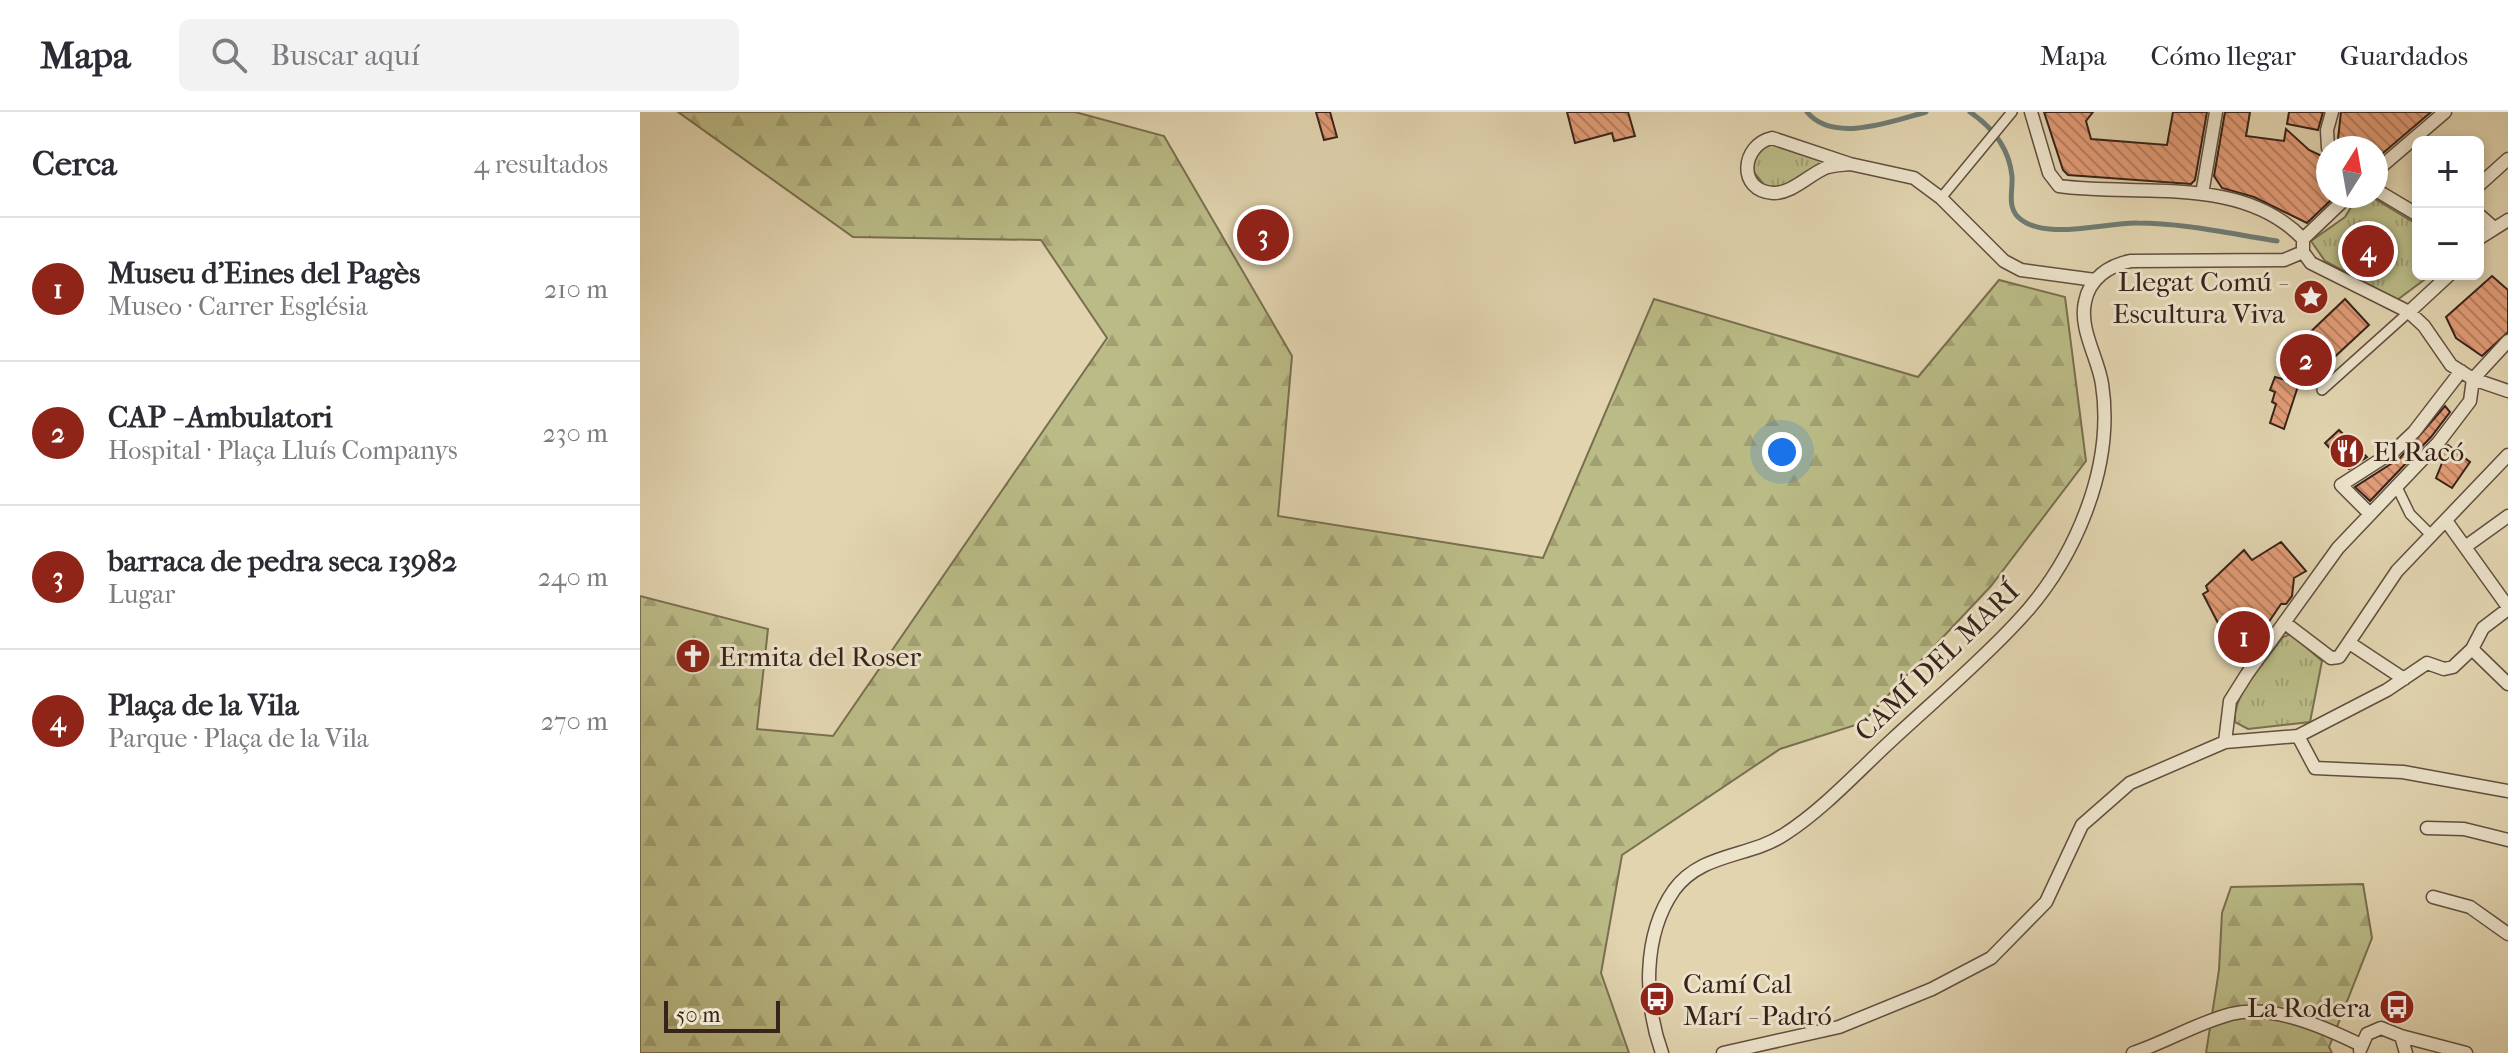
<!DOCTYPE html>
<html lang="es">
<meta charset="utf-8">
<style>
:root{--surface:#fff;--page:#f2f2f3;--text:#2b2b33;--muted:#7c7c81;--line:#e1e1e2;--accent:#8f2418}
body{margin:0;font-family:"IM FELL French Canon",serif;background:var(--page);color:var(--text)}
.controls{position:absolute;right:24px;top:24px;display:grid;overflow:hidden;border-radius:12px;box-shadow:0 4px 12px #0003}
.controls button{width:72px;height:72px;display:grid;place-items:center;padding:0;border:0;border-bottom:2px solid var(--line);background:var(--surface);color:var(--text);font:40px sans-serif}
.compass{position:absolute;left:1676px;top:24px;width:72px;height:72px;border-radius:50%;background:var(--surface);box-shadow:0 4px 12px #0003;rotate:11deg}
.scale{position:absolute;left:24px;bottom:20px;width:116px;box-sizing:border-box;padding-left:8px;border:4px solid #38231a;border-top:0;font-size:22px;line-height:28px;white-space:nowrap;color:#38231a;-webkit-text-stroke:6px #ece3cb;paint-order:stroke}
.you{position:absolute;left:1142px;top:340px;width:28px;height:28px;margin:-20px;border:6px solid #fff;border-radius:50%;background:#1a73e8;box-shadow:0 0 0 12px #1a73e833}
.badge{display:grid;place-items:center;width:52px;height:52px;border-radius:50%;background:var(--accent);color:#fff;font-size:26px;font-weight:700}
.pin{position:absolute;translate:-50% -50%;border:4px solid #fff;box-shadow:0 2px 8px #0006}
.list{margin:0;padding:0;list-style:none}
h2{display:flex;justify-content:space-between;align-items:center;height:104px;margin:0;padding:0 32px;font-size:34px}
h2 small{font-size:26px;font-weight:400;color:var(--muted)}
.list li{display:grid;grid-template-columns:52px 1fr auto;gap:24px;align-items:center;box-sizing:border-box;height:144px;padding:0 32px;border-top:2px solid var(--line)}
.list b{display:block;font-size:30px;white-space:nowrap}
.list p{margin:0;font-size:26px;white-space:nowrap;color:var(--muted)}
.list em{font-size:26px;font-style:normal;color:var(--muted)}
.icon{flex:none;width:44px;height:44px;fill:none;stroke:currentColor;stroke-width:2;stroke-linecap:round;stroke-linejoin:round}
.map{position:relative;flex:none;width:1868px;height:941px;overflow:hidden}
header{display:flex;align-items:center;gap:48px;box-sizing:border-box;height:112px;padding:0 40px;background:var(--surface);border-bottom:2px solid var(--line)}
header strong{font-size:38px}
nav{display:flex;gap:44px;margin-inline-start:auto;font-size:28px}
.search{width:560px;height:72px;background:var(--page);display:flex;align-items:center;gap:20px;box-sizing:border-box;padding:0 28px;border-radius:12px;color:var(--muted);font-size:30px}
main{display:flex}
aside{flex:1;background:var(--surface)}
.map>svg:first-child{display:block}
</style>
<header>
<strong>Mapa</strong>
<div class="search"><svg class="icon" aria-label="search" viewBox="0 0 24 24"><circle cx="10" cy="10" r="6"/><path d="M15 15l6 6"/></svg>Buscar aquí</div>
<nav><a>Mapa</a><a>Cómo llegar</a><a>Guardados</a></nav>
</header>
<main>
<aside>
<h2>Cerca<small>4 resultados</small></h2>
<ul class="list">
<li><span class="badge">1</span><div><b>Museu d’Eines del Pagès</b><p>Museo · Carrer Església</p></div><em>210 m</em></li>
<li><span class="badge">2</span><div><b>CAP - Ambulatori</b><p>Hospital · Plaça Lluís Companys</p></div><em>230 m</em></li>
<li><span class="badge">3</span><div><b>barraca de pedra seca 13982</b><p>Lugar</p></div><em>240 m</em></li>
<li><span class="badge">4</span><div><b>Plaça de la Vila</b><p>Parque · Plaça de la Vila</p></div><em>270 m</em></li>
</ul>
</aside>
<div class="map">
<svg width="1868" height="941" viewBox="0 0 1868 941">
<defs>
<pattern id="grass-tufts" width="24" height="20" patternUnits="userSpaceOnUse" patternTransform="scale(2)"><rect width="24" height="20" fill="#babb86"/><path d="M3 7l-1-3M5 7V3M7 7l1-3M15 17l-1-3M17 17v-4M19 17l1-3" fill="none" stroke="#a1a073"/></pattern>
<pattern id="forest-firs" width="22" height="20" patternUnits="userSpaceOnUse" patternTransform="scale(2)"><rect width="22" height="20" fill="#babb86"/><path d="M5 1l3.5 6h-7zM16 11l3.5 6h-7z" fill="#a1a073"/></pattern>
<pattern id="building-back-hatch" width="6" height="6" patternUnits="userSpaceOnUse" patternTransform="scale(2)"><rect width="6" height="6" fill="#e19c77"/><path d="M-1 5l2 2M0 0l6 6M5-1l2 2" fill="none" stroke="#b77f61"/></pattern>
</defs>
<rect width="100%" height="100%" fill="#e1d4af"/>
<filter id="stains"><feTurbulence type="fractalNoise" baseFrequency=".0025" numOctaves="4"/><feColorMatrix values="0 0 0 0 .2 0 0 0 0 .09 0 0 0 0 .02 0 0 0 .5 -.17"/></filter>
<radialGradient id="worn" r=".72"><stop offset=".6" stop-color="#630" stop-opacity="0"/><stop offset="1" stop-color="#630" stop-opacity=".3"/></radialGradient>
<!-- grass -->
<path fill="url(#grass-tufts)" stroke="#796f50" stroke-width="2" d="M 1131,32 L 1182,47 L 1183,53 L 1140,76 L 1125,74 L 1112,58 L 1118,38 Z
M 1718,84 L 1730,84 L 1778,113 L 1778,162 L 1792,162 L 1757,188 L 1685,149 L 1671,129 L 1705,105 Z
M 1651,522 L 1682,549 L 1670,610 L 1608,617 L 1595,610 C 1592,581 1627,548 1643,525 Z"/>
<!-- forest -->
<path fill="url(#forest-firs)" stroke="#796f50" stroke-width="2" d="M 38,0 L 435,0 L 524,24 L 652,244 L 638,404 L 903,446 L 1014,187 L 1278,265 L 1359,168 L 1425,185 L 1446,349 L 1351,474 L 1222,611 L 1140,637 L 982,743 L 961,861 L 989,941 L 0,941 L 0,484 L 128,517 L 117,617 L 193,624 L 467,226 L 401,128 L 213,125 Z
M 1723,772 L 1732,826 L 1689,935 L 1692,941 L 1566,941 L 1579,858 L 1582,801 L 1591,775 Z"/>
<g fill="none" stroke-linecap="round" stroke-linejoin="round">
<!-- stream -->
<path stroke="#6f7c73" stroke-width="5" d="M 1167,0 C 1193,32 1253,9 1286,0
M 1330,0 C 1352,15 1369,36 1372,64 C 1373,78 1367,94 1378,105 C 1404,130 1466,110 1497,111 C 1544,111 1591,122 1637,129"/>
</g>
<!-- building -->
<path fill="url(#building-back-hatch)" stroke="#38231a" stroke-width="2" d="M 676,0 L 690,0 L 697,25 L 684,28 Z
M 927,0 L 988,0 L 995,24 L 974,29 L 972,21 L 935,31 Z
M 1404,0 L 1453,0 L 1446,9 L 1451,27 L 1527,33 L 1533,0 L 1567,0 L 1555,68 L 1551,72 L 1428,63 L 1423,58 Z
M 1585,0 L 1610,0 L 1606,24 L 1644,29 L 1646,17 L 1669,38 L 1688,47 L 1688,84 L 1692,87 L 1667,111 L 1614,85 L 1582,76 L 1574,64 Z
M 1649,0 L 1683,0 L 1678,18 L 1647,12 Z
M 1701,0 L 1791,0 L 1736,47 L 1736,36 L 1697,36 Z
M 1852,164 L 1868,178 L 1868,220 L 1842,244 L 1816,226 L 1806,205 Z
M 1705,187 L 1729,213 L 1687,252 L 1663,227 Z
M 1647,261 L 1661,265 L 1644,317 L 1630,311 L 1636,292 L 1632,290 L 1635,280 L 1630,278 L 1635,265 L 1646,268 Z
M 1805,294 L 1810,300 L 1791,325 L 1730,389 L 1715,375 L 1760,346 Z
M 1699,318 L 1727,345 L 1709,357 L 1685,331 Z
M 1808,333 L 1830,350 L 1812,376 L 1796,366 L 1802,351 L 1796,346 Z
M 1641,430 L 1666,459 L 1654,466 L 1652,484 L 1646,492 L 1641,492 L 1624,517 L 1592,538 L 1563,482 L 1568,479 L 1566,474 L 1604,438 L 1612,448 Z
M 62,534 L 66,549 L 46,555 L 39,552 L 41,540 Z"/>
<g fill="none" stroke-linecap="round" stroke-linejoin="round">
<defs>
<path id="pedestrian" d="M 1301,86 L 1372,0
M 1682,278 L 1769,200
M 1756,373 L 1770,402 L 1792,424"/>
<path id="minor" d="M 1391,0 L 1409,61 L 1419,74 C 1496,85 1602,62 1663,127 L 1663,140
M 1688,36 L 1687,18 L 1692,0
M 1210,52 C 1202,53 1193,53 1185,56 C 1169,63 1151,82 1133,81 C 1097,79 1101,33 1132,26 L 1210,52 L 1274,66 L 1301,86 L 1364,149 L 1381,158 L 1455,168
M 1736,59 L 1805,0
M 1838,74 L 1868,47
M 1736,78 L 1778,103
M 1562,82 L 1576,0
M 1838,102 L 1854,116
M 1663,127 L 1708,84
M 1838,127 L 1868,108
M 1663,140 L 1671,151 L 1769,200 L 1784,214 L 1811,253 L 1833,267 L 1868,279
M 1769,200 L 1810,162
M 1833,267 L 1868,229
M 1729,401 L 1701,373 L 1754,339 L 1774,320 L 1821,259
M 1807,410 L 1868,495
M 1825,435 L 1868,404
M 1645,511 L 1691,546 L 1699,545 L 1757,459 L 1868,343
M 1711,532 L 1764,567
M 1832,537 L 1868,572
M 1658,624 L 1747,578 L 1787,551 L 1804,557 L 1813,555 L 1832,537 L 1843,516 L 1868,497
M 1658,624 L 1675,656 L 1763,660 L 1868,679
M 1585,630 L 1590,589 L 1607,562 L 1698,436 L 1798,331 L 1830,289 L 1833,267
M 1787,716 L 1824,717 L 1868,728
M 1793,785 L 1830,795 L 1868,822
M 1761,924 L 1826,941
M 1720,938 L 1727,922 L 1741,916 L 1761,924 L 1766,941
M 1022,941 C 1004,891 1002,824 1034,778 C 1062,740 1109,746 1145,722 C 1185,696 1219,658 1254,626 C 1295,588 1339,551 1377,510 C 1434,450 1475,356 1462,272 C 1458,246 1439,217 1445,190 C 1449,167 1469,153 1491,149 L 1644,148 L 1663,140
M 1083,941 L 1199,915 L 1292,877 L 1351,846 L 1406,790 L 1442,713 L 1490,671 L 1585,630 L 1658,624
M 1493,941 C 1526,930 1557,911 1591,902 C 1633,892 1684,915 1721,933"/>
</defs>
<!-- pedestrian casing -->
<use href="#pedestrian" stroke="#624f3f" stroke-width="12"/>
<!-- minor casing -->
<use href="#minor" stroke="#624f3f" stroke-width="15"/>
<!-- pedestrian -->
<use href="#pedestrian" stroke="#ece3cb" stroke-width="9"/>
<!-- minor -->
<use href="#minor" stroke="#ece3cb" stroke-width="12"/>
</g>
<!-- icons -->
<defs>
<symbol id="sight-disc" viewBox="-11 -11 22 22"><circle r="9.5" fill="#8f2418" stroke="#ece3cb"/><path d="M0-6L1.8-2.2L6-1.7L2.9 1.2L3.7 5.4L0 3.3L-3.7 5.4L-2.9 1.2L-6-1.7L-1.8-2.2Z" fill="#fff"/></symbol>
<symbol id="restaurant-disc" viewBox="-11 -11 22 22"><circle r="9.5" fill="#8f2418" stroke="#ece3cb"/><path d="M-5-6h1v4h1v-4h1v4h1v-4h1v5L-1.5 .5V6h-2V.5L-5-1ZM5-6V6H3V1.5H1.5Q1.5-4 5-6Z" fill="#fff"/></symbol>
<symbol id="church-disc" viewBox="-11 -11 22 22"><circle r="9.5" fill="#8f2418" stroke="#ece3cb"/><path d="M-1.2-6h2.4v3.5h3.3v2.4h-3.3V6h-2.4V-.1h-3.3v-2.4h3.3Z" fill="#fff"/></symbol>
<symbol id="bus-disc" viewBox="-11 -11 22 22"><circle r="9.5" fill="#8f2418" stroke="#ece3cb"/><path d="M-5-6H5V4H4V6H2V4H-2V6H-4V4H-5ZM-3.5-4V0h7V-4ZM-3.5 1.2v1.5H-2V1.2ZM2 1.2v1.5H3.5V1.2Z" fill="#fff"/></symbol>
</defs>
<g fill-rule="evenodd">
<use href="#sight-disc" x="1651" y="165" width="40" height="40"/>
<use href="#restaurant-disc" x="1687" y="319" width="40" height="40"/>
<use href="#church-disc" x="33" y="524" width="40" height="40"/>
<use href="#bus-disc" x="997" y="867" width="40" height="40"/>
<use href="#bus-disc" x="1737" y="875" width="40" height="40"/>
</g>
<g text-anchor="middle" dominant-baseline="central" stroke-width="6" stroke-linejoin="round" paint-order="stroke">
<!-- poi labels -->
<g font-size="28" fill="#38231a" stroke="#ece3cb" text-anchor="start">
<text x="1645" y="169" text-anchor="end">Llegat Comú -<tspan x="1645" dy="32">Escultura Viva</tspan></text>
<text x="1733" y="339">El Racó</text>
<text x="79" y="544">Ermita del Roser</text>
<text x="1043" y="871">Camí Cal<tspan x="1043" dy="32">Marí - Padró</tspan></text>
<text x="1731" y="895" text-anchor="end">La Rodera</text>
</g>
<!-- street labels -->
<g font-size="28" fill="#38231a" stroke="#ece3cb">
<text transform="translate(1297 549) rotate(-44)">CAMÍ DEL MARÍ</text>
</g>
</g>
<rect width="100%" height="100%" filter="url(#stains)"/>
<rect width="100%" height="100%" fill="url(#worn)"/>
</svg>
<div class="controls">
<button>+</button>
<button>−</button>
</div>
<svg class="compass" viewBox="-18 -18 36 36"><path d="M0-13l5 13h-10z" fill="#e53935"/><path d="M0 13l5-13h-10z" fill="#7c7c81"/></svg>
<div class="scale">50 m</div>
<div class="you"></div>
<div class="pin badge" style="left:1604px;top:525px">1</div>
<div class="pin badge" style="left:1666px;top:248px">2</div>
<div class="pin badge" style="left:623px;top:123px">3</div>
<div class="pin badge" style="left:1728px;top:139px">4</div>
</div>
</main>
